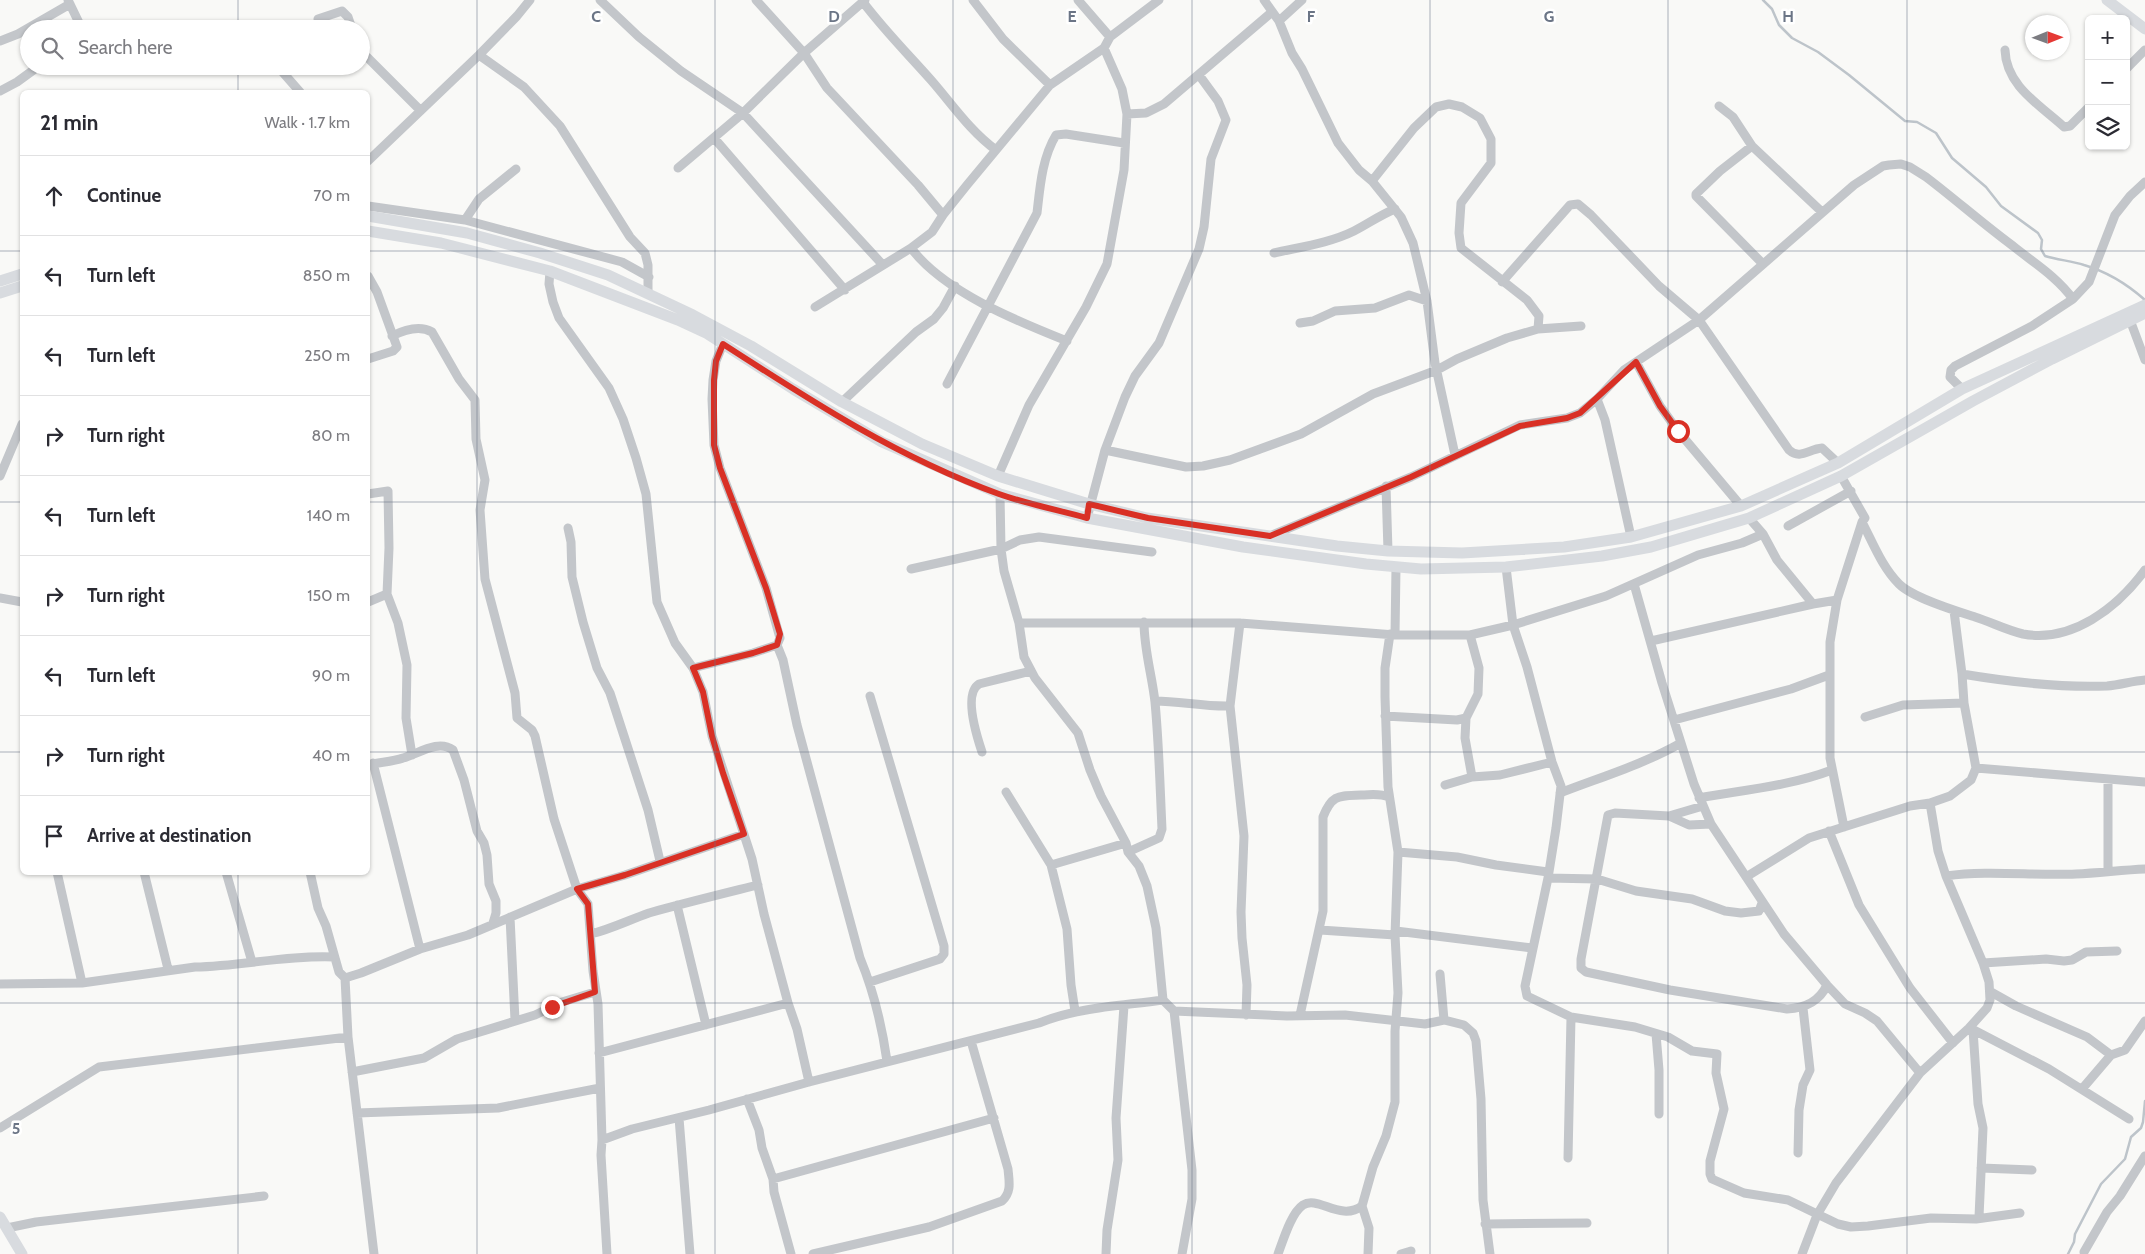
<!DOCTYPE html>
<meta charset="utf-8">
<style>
:root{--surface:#fff;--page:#f7f7f7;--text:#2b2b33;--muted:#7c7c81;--line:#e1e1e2}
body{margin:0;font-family:Cabin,sans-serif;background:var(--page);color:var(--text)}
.controls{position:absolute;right:15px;top:15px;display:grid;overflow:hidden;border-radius:8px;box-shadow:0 1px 4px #0004}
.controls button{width:45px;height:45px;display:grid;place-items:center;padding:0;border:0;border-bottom:1px solid var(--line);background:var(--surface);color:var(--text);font:25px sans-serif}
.compass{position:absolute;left:2025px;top:15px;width:45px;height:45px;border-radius:50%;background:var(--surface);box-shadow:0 1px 4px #0004;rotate:89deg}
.stop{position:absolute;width:15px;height:15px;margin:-11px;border:4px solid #d93025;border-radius:50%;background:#fff}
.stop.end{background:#d93025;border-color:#fff;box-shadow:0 1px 5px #0008}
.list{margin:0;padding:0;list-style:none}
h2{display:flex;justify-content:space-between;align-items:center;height:65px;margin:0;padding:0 20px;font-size:21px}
h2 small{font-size:16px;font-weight:400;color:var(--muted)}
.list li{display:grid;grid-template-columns:32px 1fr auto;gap:15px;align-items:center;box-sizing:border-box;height:80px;padding:0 20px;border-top:1px solid var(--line)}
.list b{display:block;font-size:19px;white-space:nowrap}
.list em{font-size:16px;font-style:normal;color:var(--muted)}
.icon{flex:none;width:28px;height:28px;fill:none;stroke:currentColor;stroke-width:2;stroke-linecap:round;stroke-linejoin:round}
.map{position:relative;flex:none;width:2145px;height:1254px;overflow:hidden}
.search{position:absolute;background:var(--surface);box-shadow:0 1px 4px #0004;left:20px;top:20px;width:350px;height:55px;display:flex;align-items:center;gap:12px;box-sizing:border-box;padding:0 18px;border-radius:28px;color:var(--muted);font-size:19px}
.panel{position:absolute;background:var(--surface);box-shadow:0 1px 4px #0004;left:20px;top:90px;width:350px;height:785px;border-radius:8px}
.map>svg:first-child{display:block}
</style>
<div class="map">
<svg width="2145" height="1254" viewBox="0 0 2145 1254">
<rect width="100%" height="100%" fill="#f9f9f7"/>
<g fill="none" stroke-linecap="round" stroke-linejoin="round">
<!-- stream -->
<path stroke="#bdc4ca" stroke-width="2.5" d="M 1763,0 L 1772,9 L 1779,25 L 1792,38 L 1818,52 L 1849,75 L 1905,121 L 1917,122 L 1936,133 L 1952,158 L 1986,187 L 2001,206 L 2038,233 L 2042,240 L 2041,249 L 2045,256 C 2058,260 2072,261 2084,265 C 2108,272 2127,284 2145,300
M 2068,1254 L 2074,1242 L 2075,1234 L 2101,1184 L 2125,1159 L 2131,1137 L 2141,1128 L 2143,1122 L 2145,1101"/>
<!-- minor -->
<path stroke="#c3c6ca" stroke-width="9" d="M 68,0 L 82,29
M 600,0 L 639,37 L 681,71 L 743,113 L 882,264
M 756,0 L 804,53 L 827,88 L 918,185 L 943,215
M 973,0 L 1003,39 L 1050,85
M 1078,0 L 1110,37
M 1264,0 L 1279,21 L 1292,53 L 1302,69 L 1338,143 L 1359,170 L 1372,181 L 1401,217 L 1413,243 L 1427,301 L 1435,363 L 1455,455
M 863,2 C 884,30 908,54 931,80 C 952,104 970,131 996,150
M 318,19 L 342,11 L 348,17 L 352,29
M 1279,21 L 1302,0
M 0,41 L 18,34 L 70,4
M 2005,50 C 2006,86 2040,105 2064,127 L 2070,126 L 2089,107
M 361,51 L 420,110
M 479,55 L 524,87 L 560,126 L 630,237 L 645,253 L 648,265 L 648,294
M 279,68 L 300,92
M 2126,69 L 2145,50
M 0,91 L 17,82 L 39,66
M 1719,106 L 1733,117 L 1752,146 L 1822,212
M 1127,114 L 1146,113 L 1164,104 L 1272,12
M 714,138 L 845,290
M 1752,146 L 1720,171 L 1696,194 L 1696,196 L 1763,264
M 368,161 L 479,55 L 517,16 L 530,0
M 678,168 L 743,113 L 804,53 L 865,0
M 1372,181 L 1414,128 L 1436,107 L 1449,104 L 1462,107 L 1480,118 L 1491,139 L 1491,163 L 1461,203 L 1459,233 L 1461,248 L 1527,300 L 1539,316 L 1538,329
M 368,206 L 465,220 L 622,262 L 649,277
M 465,220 L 479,199 L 516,169
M 911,248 C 944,292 1017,321 1067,341
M 1274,253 C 1300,247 1330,243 1354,231 C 1368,224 1380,215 1395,209
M 550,271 L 549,284 L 553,302 L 559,318 L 609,388 L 623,419 L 636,458 L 646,494 L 657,602 L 675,643 L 693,668 L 703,692 L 712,736 L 752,859 L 764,914 L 788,1003 L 797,1029 L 809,1082
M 368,276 L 377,292 L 397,347 L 393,351 L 368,359
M 1502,282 L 1570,205 L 1578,204 L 1591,215 L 1659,286 L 1699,320 L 1789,450 C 1800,460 1809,449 1822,448 L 1838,463
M 815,307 L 911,248 L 932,232 L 943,215 L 967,185 L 1050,85 L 1104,48 L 1110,37 L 1159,0
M 2130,320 L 2145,360
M 1300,323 L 1313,321 L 1335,311 L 1375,308 L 1409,295 L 1427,301
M 392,336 C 404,330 420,325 432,332 L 459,379 L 475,400 L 476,439 L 485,480 L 480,510 L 485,579 L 515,693 L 517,718 L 532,730 L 535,736 L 554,819 L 577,889 L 588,904 L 593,971 L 598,1004 L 602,1140 L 601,1155 L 607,1254
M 1636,362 L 1660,406 L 1678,431 L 1741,506
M 947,384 L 1037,213 C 1040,187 1042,158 1056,135 L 1066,134 L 1124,143
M 1962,389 L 1950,377 L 1951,370 L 1955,366 L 2032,326 L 2073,299 L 2089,282 L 2115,215 L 2130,196 L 2145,182
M 1597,399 L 1605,420 L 1631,537
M 842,402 L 916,332 L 934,319 L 943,308 L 955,286
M 1105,450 L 1186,467 L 1203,466 L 1230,460 L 1301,434 L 1373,394 L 1437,370 L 1457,359 L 1507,338 L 1538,329 L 1581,326
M 0,476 L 22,424
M 998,476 L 1029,405 L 1086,307 L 1107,264 L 1124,170 L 1127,114 L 1122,89 L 1104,48
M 1841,476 L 1865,518 L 1862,522 L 1837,600 L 1830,642 L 1830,758 L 1844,827
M 1386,486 L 1388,551
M 368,494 L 388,491 L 389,548 L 387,594 L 398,623 L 407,665 L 406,718 L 412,755
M 1000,494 L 1001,549 L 1004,571 L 1019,623 L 1024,657 L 1035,678 L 1078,733 L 1090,770 L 1101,796 L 1126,843 L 1128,852 L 1139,866 L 1147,886 L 1156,928 L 1163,1000 L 1174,1011 L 1287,1016 L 1345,1015 L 1425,1024 L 1444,1020 L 1464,1025 L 1473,1033 L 1476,1041 L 1481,1099 L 1483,1200 L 1490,1254
M 1087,518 L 1105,450 L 1125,397 L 1135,376 L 1159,343 L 1199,249 L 1204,227 L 1211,159 L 1226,120 L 1218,101 L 1199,75
M 1749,518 L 1763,534 L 1777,560 L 1813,604
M 1862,522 C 1873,543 1882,567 1899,584 C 1913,598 1956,611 1975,617 C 1991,622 2006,630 2023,634 C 2072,643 2117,608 2145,570
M 1788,526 L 1851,491
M 568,528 L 571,542 L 572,577 L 583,622 L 597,668 L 610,693 L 623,733 L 648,810 L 660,861
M 1270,536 L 1411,477 L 1520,425 L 1567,418 L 1580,413 L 1597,399 L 1624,370 L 1699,320 L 1854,185 L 1883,166 L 1889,165 L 1901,164 L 1910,167 L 1926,177 C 1955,199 1983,224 2013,246 C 2034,263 2056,276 2073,299
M 1506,567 L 1513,625 L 1527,667 L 1552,762 L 1561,786 L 1556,828 L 1548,878 L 1525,986 L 1527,996 L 1571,1017 L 1635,1027 L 1668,1037 L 1692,1051 L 1717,1054 L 1716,1073 L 1724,1109 L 1710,1161 L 1710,1174 L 1712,1179 L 1744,1193 L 1788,1200 L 1838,1224 L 1851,1227 L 1868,1226 L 1931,1218 L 1976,1219 L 2020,1213
M 911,569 L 1001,549 L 1020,540 L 1039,537 L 1152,552
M 1634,584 L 1662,683 L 1694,784 L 1711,824 L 1784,934 L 1827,985 L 1845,1004 L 1865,1013 L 1877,1021 L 1920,1073
M 0,598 L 22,602
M 368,602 L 387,594
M 1019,623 L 1240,623 L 1395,635 L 1470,635 L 1513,625 L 1606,596 L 1698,555 L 1742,543 L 1763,534
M 1240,623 L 1230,706 L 1244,836 L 1241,912 L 1242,938 L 1247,985 L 1246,1015
M 1395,635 L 1396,567
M 1470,635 L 1479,668 L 1478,694 L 1466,718 L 1465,738 L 1472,777
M 1651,641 L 1813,604 L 1837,600
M 777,645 L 783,660 L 797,725 L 860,958 C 874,992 882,1026 887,1061
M 693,668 L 753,653 L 777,645 L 780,638 L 766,588 L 720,468 L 714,445 L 712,399 L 713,380 L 716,361 L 723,344
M 1962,674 C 2010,682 2059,688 2107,686 C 2120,685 2132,681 2145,680
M 1155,701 C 1180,701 1205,707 1230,706
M 1385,716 L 1457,720 L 1466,718
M 1865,717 L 1903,705 L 1964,703
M 1674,720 L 1791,689 L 1829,675
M 982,752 C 977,737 963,694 979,684 L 1031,671
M 373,763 L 420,949
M 368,765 C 379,762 392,762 403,758 C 418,754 438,739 453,750 L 464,780 L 477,831 L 484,843 L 487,855 L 489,884 L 496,901 L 496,913 L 493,923
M 1976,768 L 2145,782
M 1445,785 L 1472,777 L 1500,775 L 1552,762
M 1006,792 L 1051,865
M 1560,793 C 1601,777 1642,765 1681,743
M 1699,798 C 1743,790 1790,786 1832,770
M 1669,816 L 1703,806
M 1711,824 L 1689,825 L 1669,816 L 1615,813 L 1608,815 L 1581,959 L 1581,968 L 1586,972 L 1670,990 L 1787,1009 C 1805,1008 1819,1002 1827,985
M 1829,831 L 1859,905 L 1910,988 L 1953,1043
M 1128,852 L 1159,838 L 1162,829 C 1160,787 1159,745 1155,702 C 1152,675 1144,650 1144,622
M 1398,852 L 1457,857 L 1496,865 L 1548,872
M 2108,870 L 2108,780
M 57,872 L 82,983
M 144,872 L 168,969
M 226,872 L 252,962
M 310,872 L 318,908 L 326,926 L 339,972 L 345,978 L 348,1037 L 374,1254
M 1946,876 C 1989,870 2033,876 2076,874 C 2099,873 2122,870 2145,869
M 1746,877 L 1809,838 L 1910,806 L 1930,803 L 1950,796 L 1971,780 L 1976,768 L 1964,703 L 1962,674 L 1954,611
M 1548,878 L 1597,879 L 1636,891 L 1692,899 L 1725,911 L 1741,913 L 1759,911 L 1762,903
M 677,905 L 706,1025
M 510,917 L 515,1020
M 1320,930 L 1395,935
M 1396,931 L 1532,948
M 591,934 C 611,929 629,920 649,913 C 685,903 722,894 758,885
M 1983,963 L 2046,959 L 2064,961 L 2072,960 L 2086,952 L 2117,951
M 1440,974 L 1444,1020
M 345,978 L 361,973 L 420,949 L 468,935 L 577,889 L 625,875 L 744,834
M 870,982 L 940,959 L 944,954 L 944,946 L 870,696
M 0,984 L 82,983 L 195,967 C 242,966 287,955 334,957
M 1991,992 L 2016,1006 L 2087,1037 L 2111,1055
M 1075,1011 L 1071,985 L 1067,929 L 1051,865 L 1126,843
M 1174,1011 L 1192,1170 L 1192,1199 L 1182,1254
M 1300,1015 L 1323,911 L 1323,817 C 1332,794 1339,796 1361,795 C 1371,795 1379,793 1389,797
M 1970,1028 L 2049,1069 L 2129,1119
M 1973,1030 L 1978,1104 L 1983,1128 L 1979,1217
M 1656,1034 L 1659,1070 L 1659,1114
M 599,1053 L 788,1003
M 352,1072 L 424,1058 L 457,1039 L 535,1015 L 562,1002 L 595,992
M 2082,1089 L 2111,1055 L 2125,1050 L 2145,1021
M 747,1099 L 759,1130 L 762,1148 L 773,1179 L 774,1192 L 791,1254
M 357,1113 L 498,1108 L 600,1088
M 679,1118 L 690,1254
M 0,1128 L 99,1067 L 348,1037
M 602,1140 L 632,1129 L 709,1110 L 809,1082 L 1039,1023 C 1079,1007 1121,1006 1163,1000
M 1798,1153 L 1799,1110 L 1803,1085 L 1810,1070 L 1803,1008
M 1568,1158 L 1571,1017
M 1981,1168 L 2032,1170
M 773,1179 L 994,1118
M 1485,1224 L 1587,1223
M 7,1228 L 36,1222 L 264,1196
M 2084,1252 L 2107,1212 L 2120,1196 L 2145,1156
M 813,1254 L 929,1227 L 1002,1201 C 1012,1192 1009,1181 1008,1169 L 971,1041
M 1106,1254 L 1107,1230 L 1118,1160 L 1116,1118 L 1124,1006
M 1278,1254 C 1283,1241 1291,1213 1303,1205 C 1318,1195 1340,1222 1362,1206
M 1368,1254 L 1369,1228 L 1362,1206 L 1373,1167 L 1386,1136 L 1395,1102 L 1395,1031 L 1398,993 L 1395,935 L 1398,852 L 1388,787 L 1385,697 L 1385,668 L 1390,634
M 1401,1254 L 1411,1251
M 1802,1254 L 1817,1215 L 1836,1183 L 1920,1073 L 1969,1028 L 1987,1008 L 1990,1000 L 1989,982 L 1983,963 L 1946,876 L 1938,851 L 1930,803"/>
<!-- major -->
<path stroke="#d8dbdf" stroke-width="11" d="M 2107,0 L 2145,29
M 368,216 L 467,233 L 540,253 L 608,275 L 693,315 L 751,346 L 842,402 L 922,444 L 998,476 L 1089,504 L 1147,518 L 1337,546 L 1388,551 L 1462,553 L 1564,547 L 1631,537 L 1741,506 L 1838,463 L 1962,389 L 2145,305
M 368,231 L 441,243 L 550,271 L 678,320 L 706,333 L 793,389 L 882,442 L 1000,494 L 1087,518 L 1243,547 L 1366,564 L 1421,569 L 1506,567 L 1602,556 L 1651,547 L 1749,518 L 1841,476 L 1973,401 L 2052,359 L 2145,313
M 0,281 L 22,274
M 0,293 L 22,286
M 0,1217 L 22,1254"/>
</g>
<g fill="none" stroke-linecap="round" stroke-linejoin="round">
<!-- route -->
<path stroke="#d93025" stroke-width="6" d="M 552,1007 L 595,992 L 588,904 L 577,889 L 625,875 L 744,834 L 723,773 L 712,736 L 703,692 L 693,668 L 753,653 L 777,645 L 780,634 L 766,588 L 720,468 L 714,445 L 714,380 L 716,361 L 723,344 C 811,401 899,458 999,494 C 1027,504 1058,510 1087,518 L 1089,504 L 1148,518 L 1270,536 L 1411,477 L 1520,426 L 1567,418 L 1580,413 L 1636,362 L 1660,406 L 1678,431"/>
</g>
<!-- grid -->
<path fill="none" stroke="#6b7586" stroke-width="1" stroke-opacity="0.55" d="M 238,0 L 238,29M 477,0 L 477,1254M 715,0 L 715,1254M 953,0 L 953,1254M 1192,0 L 1192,1254M 1430,0 L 1430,1254M 1668,0 L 1668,1254M 1907,0 L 1907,1254M 238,66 L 238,92M 0,251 L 22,251M 368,251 L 2145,251M 0,502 L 22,502M 368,502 L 2145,502M 0,752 L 22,752M 368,752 L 2145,752M 238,872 L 238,1254M 0,1003 L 2145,1003"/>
<g font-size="16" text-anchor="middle" font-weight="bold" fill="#6b7586" stroke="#fff" stroke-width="5" stroke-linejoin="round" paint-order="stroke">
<text x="596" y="22">C</text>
<text x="834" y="22">D</text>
<text x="1072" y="22">E</text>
<text x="1311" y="22">F</text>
<text x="1549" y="22">G</text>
<text x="1788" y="22">H</text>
<text x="16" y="1134">5</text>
</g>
</svg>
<div class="controls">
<button>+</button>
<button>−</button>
<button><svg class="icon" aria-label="layers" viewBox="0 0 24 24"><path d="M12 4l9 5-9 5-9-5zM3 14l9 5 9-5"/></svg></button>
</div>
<svg class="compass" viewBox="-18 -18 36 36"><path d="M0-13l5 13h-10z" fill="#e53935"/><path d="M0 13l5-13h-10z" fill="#7c7c81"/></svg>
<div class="stop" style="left:1678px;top:431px"></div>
<div class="stop end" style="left:552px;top:1007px"></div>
<div class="search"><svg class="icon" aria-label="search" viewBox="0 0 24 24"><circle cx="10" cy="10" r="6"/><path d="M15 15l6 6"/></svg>Search here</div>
<section class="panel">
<h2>21 min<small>Walk · 1.7 km</small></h2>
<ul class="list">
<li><svg class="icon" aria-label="ahead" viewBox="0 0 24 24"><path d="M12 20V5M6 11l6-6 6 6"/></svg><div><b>Continue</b></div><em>70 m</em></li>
<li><svg class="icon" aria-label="left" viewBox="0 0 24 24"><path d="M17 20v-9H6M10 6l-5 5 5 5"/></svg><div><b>Turn left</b></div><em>850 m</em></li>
<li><svg class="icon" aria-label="left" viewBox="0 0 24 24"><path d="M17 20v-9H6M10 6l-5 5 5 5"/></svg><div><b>Turn left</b></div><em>250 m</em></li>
<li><svg class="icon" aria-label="right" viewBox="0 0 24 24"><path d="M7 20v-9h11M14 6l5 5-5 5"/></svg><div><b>Turn right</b></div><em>80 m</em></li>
<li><svg class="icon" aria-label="left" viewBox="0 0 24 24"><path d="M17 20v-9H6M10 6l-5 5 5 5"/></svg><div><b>Turn left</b></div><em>140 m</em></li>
<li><svg class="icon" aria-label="right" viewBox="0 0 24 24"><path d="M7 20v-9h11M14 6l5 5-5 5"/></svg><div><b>Turn right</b></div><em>150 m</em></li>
<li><svg class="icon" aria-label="left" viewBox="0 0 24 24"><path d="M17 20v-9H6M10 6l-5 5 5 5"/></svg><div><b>Turn left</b></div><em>90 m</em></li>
<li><svg class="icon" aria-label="right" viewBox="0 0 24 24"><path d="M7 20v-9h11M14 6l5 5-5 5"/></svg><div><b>Turn right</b></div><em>40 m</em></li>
<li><svg class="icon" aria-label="arrive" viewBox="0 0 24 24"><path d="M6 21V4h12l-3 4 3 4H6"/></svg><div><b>Arrive at destination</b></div></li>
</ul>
</section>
</div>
